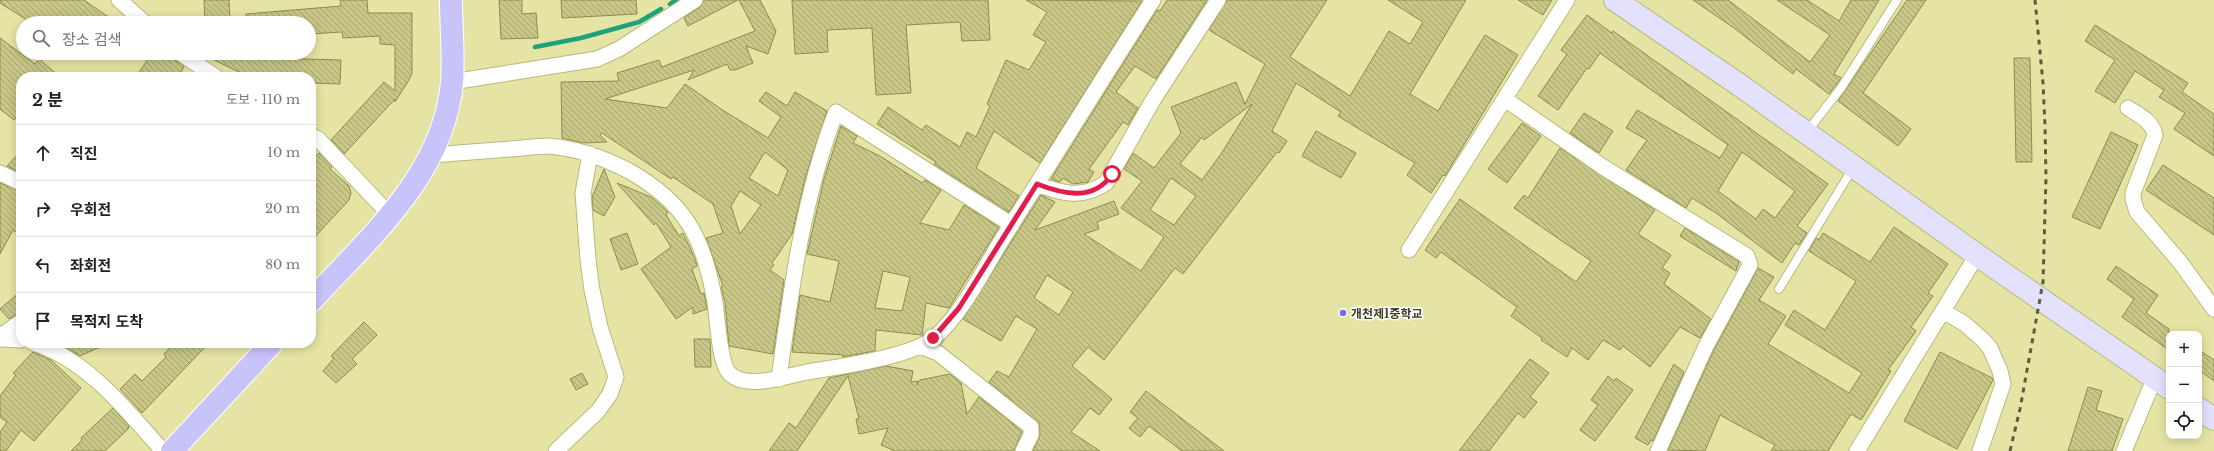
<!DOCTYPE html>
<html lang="ko">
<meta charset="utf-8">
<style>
:root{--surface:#fff;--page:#f2f2f2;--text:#202124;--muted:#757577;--line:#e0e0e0}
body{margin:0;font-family:"Libre Baskerville","Noto Sans KR",serif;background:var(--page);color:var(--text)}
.controls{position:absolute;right:12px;bottom:12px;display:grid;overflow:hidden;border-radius:8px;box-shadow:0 2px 10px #0003}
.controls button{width:36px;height:36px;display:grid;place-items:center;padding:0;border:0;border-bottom:1px solid var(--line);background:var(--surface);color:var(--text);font:20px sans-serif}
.stop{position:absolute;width:12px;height:12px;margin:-9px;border:3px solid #e11d48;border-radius:50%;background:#fff}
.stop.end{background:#e11d48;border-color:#fff;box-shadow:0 1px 4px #0008}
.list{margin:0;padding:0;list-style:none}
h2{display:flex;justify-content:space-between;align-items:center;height:52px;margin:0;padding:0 16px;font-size:17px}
h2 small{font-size:13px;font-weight:400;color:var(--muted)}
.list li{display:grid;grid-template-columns:26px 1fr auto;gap:12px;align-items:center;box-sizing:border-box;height:56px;padding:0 16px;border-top:1px solid var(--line)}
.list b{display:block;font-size:15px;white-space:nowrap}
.list em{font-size:13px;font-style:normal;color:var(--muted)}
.icon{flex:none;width:22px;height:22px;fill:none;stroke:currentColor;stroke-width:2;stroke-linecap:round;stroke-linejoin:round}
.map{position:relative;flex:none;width:2214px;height:451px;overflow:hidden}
.search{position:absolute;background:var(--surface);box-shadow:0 2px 10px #0003;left:16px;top:16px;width:300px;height:44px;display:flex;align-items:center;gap:10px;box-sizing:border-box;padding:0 14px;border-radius:22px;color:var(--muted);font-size:15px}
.panel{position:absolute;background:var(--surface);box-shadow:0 2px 10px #0003;left:16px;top:72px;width:300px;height:276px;border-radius:16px}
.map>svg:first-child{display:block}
</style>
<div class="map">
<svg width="2214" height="451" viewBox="0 0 2214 451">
<defs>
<pattern id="building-back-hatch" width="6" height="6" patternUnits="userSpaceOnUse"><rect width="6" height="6" fill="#c8c788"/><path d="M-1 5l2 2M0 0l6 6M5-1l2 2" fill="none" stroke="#a4a36f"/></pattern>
</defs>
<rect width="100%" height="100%" fill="#e5e4a4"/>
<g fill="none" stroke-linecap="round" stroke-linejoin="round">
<!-- stream -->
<path stroke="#1da27b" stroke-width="4.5" d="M 670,4 L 676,0
M 535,47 L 581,38 L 639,22 L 661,9"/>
</g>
<!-- building -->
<path fill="url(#building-back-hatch)" stroke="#8d8c4f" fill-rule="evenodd" d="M 0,0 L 84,0 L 117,23 L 32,23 L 0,3 Z
M 204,0 L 229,0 L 230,20 L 205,22 Z
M 340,0 L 367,0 L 368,13 L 412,13 L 412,73 L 409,80 L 395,102 L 395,99 L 344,154 L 331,140 L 384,82 L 395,91 L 395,45 L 380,44 L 380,36 L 343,38 L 342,32 L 309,34 L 309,23 L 246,23 L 246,14 L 341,6 Z
M 499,0 L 522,0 L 522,14 L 536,13 L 538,38 L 501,39 Z
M 561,0 L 636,0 L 637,14 L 562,18 Z
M 704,0 L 738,0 L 688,26 L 684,18 L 700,7 Z
M 739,0 L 760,0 L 776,31 L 768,54 L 746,46 L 753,63 L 735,70 L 730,70 L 727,64 L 688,80 L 694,70 L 605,99 L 667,108 L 685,84 L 721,109 L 768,138 L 781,117 L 759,101 L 766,92 L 787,106 L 795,92 L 827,111 L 806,175 L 792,234 L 772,263 L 774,265 L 770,270 L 784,280 L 773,354 L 729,346 L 725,302 L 721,287 L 723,286 L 706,238 L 723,233 L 713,204 L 673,177 L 671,179 L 602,133 L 600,135 L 607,142 L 583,143 L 562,138 L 561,82 L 619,81 L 617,73 L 659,60 L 662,67 L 755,31 ZM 765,152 L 788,170 L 778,196 L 749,178 ZM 740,191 L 761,205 L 740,234 L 731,206 Z
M 792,0 L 988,0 L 990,40 L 962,41 L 960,22 L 906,25 L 911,93 L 876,95 L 872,28 L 827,30 L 828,52 L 795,54 Z
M 1026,0 L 1142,1 L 1040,163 L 994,131 L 976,168 L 1019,196 L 1009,212 L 934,164 L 936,162 L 877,124 L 888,107 L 922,130 L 926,125 L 960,147 L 967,132 L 976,137 L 990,106 L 987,104 L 1006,60 L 1029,70 L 1046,42 L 1033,35 L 1047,12 Z
M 1167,0 L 1207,0 L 1156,79 L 1135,66 L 1116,92 L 1138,108 L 1128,125 L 1123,122 L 1089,169 L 1094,172 L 1088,182 L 1073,184 L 1063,178 L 1060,182 L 1051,179 L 1123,64 L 1157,10 L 1160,11 Z
M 1227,0 L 1327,0 L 1290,57 L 1350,96 L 1389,31 L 1410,44 L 1423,22 L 1388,0 L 1466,0 L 1410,94 L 1438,111 L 1485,35 L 1518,55 L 1445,176 L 1443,175 L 1431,193 L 1407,175 L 1415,163 L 1338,116 L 1341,112 L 1296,83 L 1272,131 L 1287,141 L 1279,153 L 1277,152 L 1183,274 L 1175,268 L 1104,360 L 1088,347 L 1072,366 L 1112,399 L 1099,415 L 1090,408 L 1071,432 L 1100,451 L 1033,451 L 1040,435 L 1039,423 L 989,382 L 997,371 L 1009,377 L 1037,329 L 1016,316 L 1001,341 L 963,319 L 1041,195 L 1055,202 L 1035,230 L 1114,201 L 1119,214 L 1097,222 L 1099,229 L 1084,234 L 1141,271 L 1164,237 L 1121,208 L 1142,181 L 1124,169 L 1133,153 L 1154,168 L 1181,133 L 1171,107 L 1236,82 L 1245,104 L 1265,64 L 1209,30 ZM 1252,104 L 1221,154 L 1202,180 L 1180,164 L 1202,137 L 1204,140 ZM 1171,178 L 1196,196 L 1174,225 L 1150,210 ZM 1047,275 L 1073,292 L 1059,315 L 1034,298 Z
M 1518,0 L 1552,0 L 1543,15 Z
M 1693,0 L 1728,0 L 1810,62 L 1830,35 L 1777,0 L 1807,0 L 1839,21 L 1851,0 L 1879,0 L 1834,74 L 1841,78 L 1829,94 L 1796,69 L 1793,74 L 1734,28 Z
M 1907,0 L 1926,0 L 1863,93 L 1911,129 L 1898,146 L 1838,101 Z
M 1587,15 L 1612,33 L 1613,31 L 1828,184 L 1797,226 L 1807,233 L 1799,245 L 1795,243 L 1782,263 L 1716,213 L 1692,198 L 1686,208 L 1626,170 L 1647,140 L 1626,128 L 1637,110 L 1720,158 L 1728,145 L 1600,53 L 1589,69 L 1587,68 L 1558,110 L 1538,96 L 1567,54 L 1561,50 ZM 1742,152 L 1795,191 L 1775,218 L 1763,209 L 1756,219 L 1718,191 Z
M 2095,25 L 2188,83 L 2182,92 L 2214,114 L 2214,156 L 2174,129 L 2185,113 L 2159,97 L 2164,90 L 2135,71 L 2115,103 L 2095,91 L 2115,60 L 2085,41 Z
M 0,38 L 35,64 L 39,59 L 60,77 L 21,77 L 21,112 L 14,120 L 0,109 Z
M 152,53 L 171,53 L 175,60 L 184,66 L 179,77 L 136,77 Z
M 200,53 L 269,53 L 269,58 L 341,60 L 340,84 L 311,83 L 311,77 L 249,77 Z
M 2014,58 L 2030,58 L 2032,162 L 2016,162 Z
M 1584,113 L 1613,131 L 1599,153 L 1570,133 Z
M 1522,123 L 1541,136 L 1507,183 L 1488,169 Z
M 841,126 L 857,136 L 853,143 L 880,156 L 922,183 L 925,180 L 941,190 L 920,223 L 949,230 L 964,205 L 999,227 L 949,308 L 926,303 L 922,335 L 876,330 L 875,351 L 842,357 L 844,355 L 792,352 L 800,295 L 830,302 L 839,261 L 807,254 L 824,179 ZM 883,271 L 910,277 L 902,311 L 875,308 Z
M 1316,131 L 1356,153 L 1341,178 L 1302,156 Z
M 2111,132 L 2138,145 L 2100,229 L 2072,217 Z
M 1560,148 L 1655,210 L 1638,234 L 1671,255 L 1662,268 L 1670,273 L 1664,284 L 1711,319 L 1700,338 L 1680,327 L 1650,367 L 1623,346 L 1620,350 L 1603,340 L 1588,360 L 1572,348 L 1567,357 L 1541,340 L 1542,338 L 1511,316 L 1517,307 L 1441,252 L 1436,258 L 1425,250 L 1460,199 L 1576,282 L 1591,261 L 1514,208 L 1524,195 L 1528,198 Z
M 21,151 L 21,173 L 7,166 Z
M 319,153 L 332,167 L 330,169 L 349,186 L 351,193 L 349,200 L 311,241 L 311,162 Z
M 2163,165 L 2214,198 L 2214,235 L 2146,190 Z
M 604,169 L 615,197 L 604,216 L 593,210 L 592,197 Z
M 0,183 L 21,192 L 21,235 L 13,230 L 0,254 Z
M 617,183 L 651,197 L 668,212 L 666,215 L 679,236 L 683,233 L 695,259 L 697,266 L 692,269 L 701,294 L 704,293 L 707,309 L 693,314 L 693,307 L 676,319 L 641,269 L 671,247 L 656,223 L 654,225 Z
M 1894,227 L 1948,264 L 1928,293 L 1933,296 L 1911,327 L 1916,331 L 1888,370 L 1891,371 L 1861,420 L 1851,414 L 1828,451 L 1771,451 L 1775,445 L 1720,415 L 1705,451 L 1668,450 L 1714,350 L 1758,268 L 1774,277 L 1759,300 L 1786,316 L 1768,344 L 1849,393 L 1862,373 L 1785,325 L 1794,310 L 1825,330 L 1856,281 L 1809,251 L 1816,238 L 1819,240 L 1823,233 L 1870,262 Z
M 1685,228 L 1739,262 L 1736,271 L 1680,236 Z
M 627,233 L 638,264 L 621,270 L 610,239 Z
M 2116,266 L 2158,295 L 2146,313 L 2169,329 L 2169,350 L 2122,317 L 2134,299 L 2107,279 Z
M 21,291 L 21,311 L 9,319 L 0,309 Z
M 364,322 L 377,335 L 352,359 L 357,364 L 336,383 L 323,371 L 334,358 L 331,356 Z
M 694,339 L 710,339 L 711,367 L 695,367 Z
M 64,343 L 109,343 L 80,356 L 67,348 Z
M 174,343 L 209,343 L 142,413 L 120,389 L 135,374 L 142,381 L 166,357 L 164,354 Z
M 2199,350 L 2214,360 L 2214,381 L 2199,370 Z
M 33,352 L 51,360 L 81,388 L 34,441 L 21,430 L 6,451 L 0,451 L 0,432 L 7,422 L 0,417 L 0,396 L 16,375 L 13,373 Z
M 1940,352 L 1992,378 L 1993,380 L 1957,449 L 1904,421 Z
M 1530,359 L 1549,373 L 1530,397 L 1537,402 L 1524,418 L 1518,413 L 1489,451 L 1459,451 Z
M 1674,364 L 1684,372 L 1653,441 L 1651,440 L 1648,445 L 1635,438 Z
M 886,366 L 913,371 L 911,382 L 918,381 L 917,385 L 920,380 L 950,374 L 961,383 L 967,414 L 979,397 L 1022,431 L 1014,451 L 895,451 L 881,445 L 888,428 L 859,434 L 856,419 L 859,419 L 848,376 L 797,451 L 769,451 L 789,423 L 796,428 L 829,378 Z
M 582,373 L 588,384 L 576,390 L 570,379 Z
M 1608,376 L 1614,381 L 1616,378 L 1633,390 L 1595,441 L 1580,430 L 1598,405 L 1591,400 Z
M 2088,387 L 2102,391 L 2096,410 L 2123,419 L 2112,451 L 2068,451 Z
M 1146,391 L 1224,451 L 1182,451 L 1149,426 L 1140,437 L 1129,428 L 1138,418 L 1130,412 Z
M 113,408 L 129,426 L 128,429 L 105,451 L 71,451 L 82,440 L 81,438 Z"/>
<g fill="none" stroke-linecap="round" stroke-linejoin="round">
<defs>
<path id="service" d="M 1806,133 L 1841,88 L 1897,0
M 1779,289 L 1853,168"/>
<path id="minor" d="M 119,0 L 145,23
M 180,53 L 216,77
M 452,82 L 597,59 L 619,49 L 695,0
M 1505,99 L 1603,167 L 1747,256 L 1750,265 L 1706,346 L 1658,451
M 2128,108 C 2139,115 2152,121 2155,135 L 2133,193 L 2133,199 L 2137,212 L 2180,262 L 2214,309
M 311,136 L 318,139 L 390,215
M 432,155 C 459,153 485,151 511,149 C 524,148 536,146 548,146 C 577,148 604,158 629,171 C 684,202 703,236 714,297 C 718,314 718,363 730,374 C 747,390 787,376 807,372 C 837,367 911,357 934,338 C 962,314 984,269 1003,238 C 1053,159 1102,79 1153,0
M 0,173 L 21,183
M 1037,184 C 1063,194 1082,199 1106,183 L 1153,100 L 1218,0
M 1409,250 L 1567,0
M 1943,311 L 1965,324 L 1983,340 L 1990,348 L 2000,371 L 2003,384 L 1980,451
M 0,336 L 21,322
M 0,339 L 21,340
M 34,343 C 89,361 126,410 163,451
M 920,346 L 938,353 L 1026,423 L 1031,427 L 1031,435 L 1023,451
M 779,379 C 791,289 803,197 836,112 L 1012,225
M 556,451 L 598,411 L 610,394 L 616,377 L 600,327 L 592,290 L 588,260 L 583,193 L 590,154
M 1857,451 L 1977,255
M 2124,451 L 2155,377"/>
<path id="secondary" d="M 1615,0 L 1741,86 L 1977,255 L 2169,388
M 2199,409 L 2214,419"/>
<path id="primary" d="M 311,301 C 370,237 444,174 452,82 C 454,55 451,27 451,0
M 172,451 L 272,343"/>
</defs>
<!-- service casing -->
<use href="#service" stroke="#bab97b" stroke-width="10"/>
<!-- minor casing -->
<use href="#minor" stroke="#bab97b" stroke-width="17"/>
<!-- secondary casing -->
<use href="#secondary" stroke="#bab97b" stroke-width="24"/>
<!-- primary casing -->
<use href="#primary" stroke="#fff" stroke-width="24"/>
<!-- service -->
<use href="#service" stroke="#fff" stroke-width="8"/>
<!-- minor -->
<use href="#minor" stroke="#fff" stroke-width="15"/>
<!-- secondary -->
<use href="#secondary" stroke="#e4e1fc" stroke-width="22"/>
<!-- primary -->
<use href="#primary" stroke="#c8c3f9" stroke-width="22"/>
<!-- rail -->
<path stroke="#5d5c3c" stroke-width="3" stroke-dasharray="5 5" stroke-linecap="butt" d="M 2010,451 L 2020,409 L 2043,282 L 2046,178 L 2045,126 L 2043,83 L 2035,0"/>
</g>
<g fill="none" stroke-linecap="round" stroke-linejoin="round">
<!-- route -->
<path stroke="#e11d48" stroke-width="5" d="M 933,338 L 959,308 L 1037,184 C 1063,194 1094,202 1112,174"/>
</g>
<!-- markers -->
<circle fill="#7d68e4" stroke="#fff" stroke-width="1.5" cx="1343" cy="313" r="4"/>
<g text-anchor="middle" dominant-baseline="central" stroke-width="3" stroke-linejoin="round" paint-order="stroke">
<!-- poi labels -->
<g font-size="12" font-weight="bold" fill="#3f3e25" stroke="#fff" text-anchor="start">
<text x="1351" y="313">개천제1중학교</text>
</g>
</g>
</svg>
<div class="controls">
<button>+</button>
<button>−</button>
<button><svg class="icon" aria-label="locate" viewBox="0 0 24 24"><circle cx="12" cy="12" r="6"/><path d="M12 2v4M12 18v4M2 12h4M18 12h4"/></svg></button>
</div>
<div class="stop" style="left:1112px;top:174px"></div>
<div class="stop end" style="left:933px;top:338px"></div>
<div class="search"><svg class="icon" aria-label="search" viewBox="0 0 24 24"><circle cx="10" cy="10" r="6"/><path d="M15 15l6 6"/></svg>장소 검색</div>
<section class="panel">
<h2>2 분<small>도보 · 110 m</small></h2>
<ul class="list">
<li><svg class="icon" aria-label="ahead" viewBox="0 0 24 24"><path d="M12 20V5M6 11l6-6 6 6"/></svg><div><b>직진</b></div><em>10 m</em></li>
<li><svg class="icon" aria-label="right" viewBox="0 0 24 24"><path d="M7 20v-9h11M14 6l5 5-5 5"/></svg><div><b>우회전</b></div><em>20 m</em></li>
<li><svg class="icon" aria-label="left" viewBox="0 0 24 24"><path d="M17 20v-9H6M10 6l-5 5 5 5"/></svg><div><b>좌회전</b></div><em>80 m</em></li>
<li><svg class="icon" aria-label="arrive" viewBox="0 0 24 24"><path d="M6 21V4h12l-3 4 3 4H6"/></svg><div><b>목적지 도착</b></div></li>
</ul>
</section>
</div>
